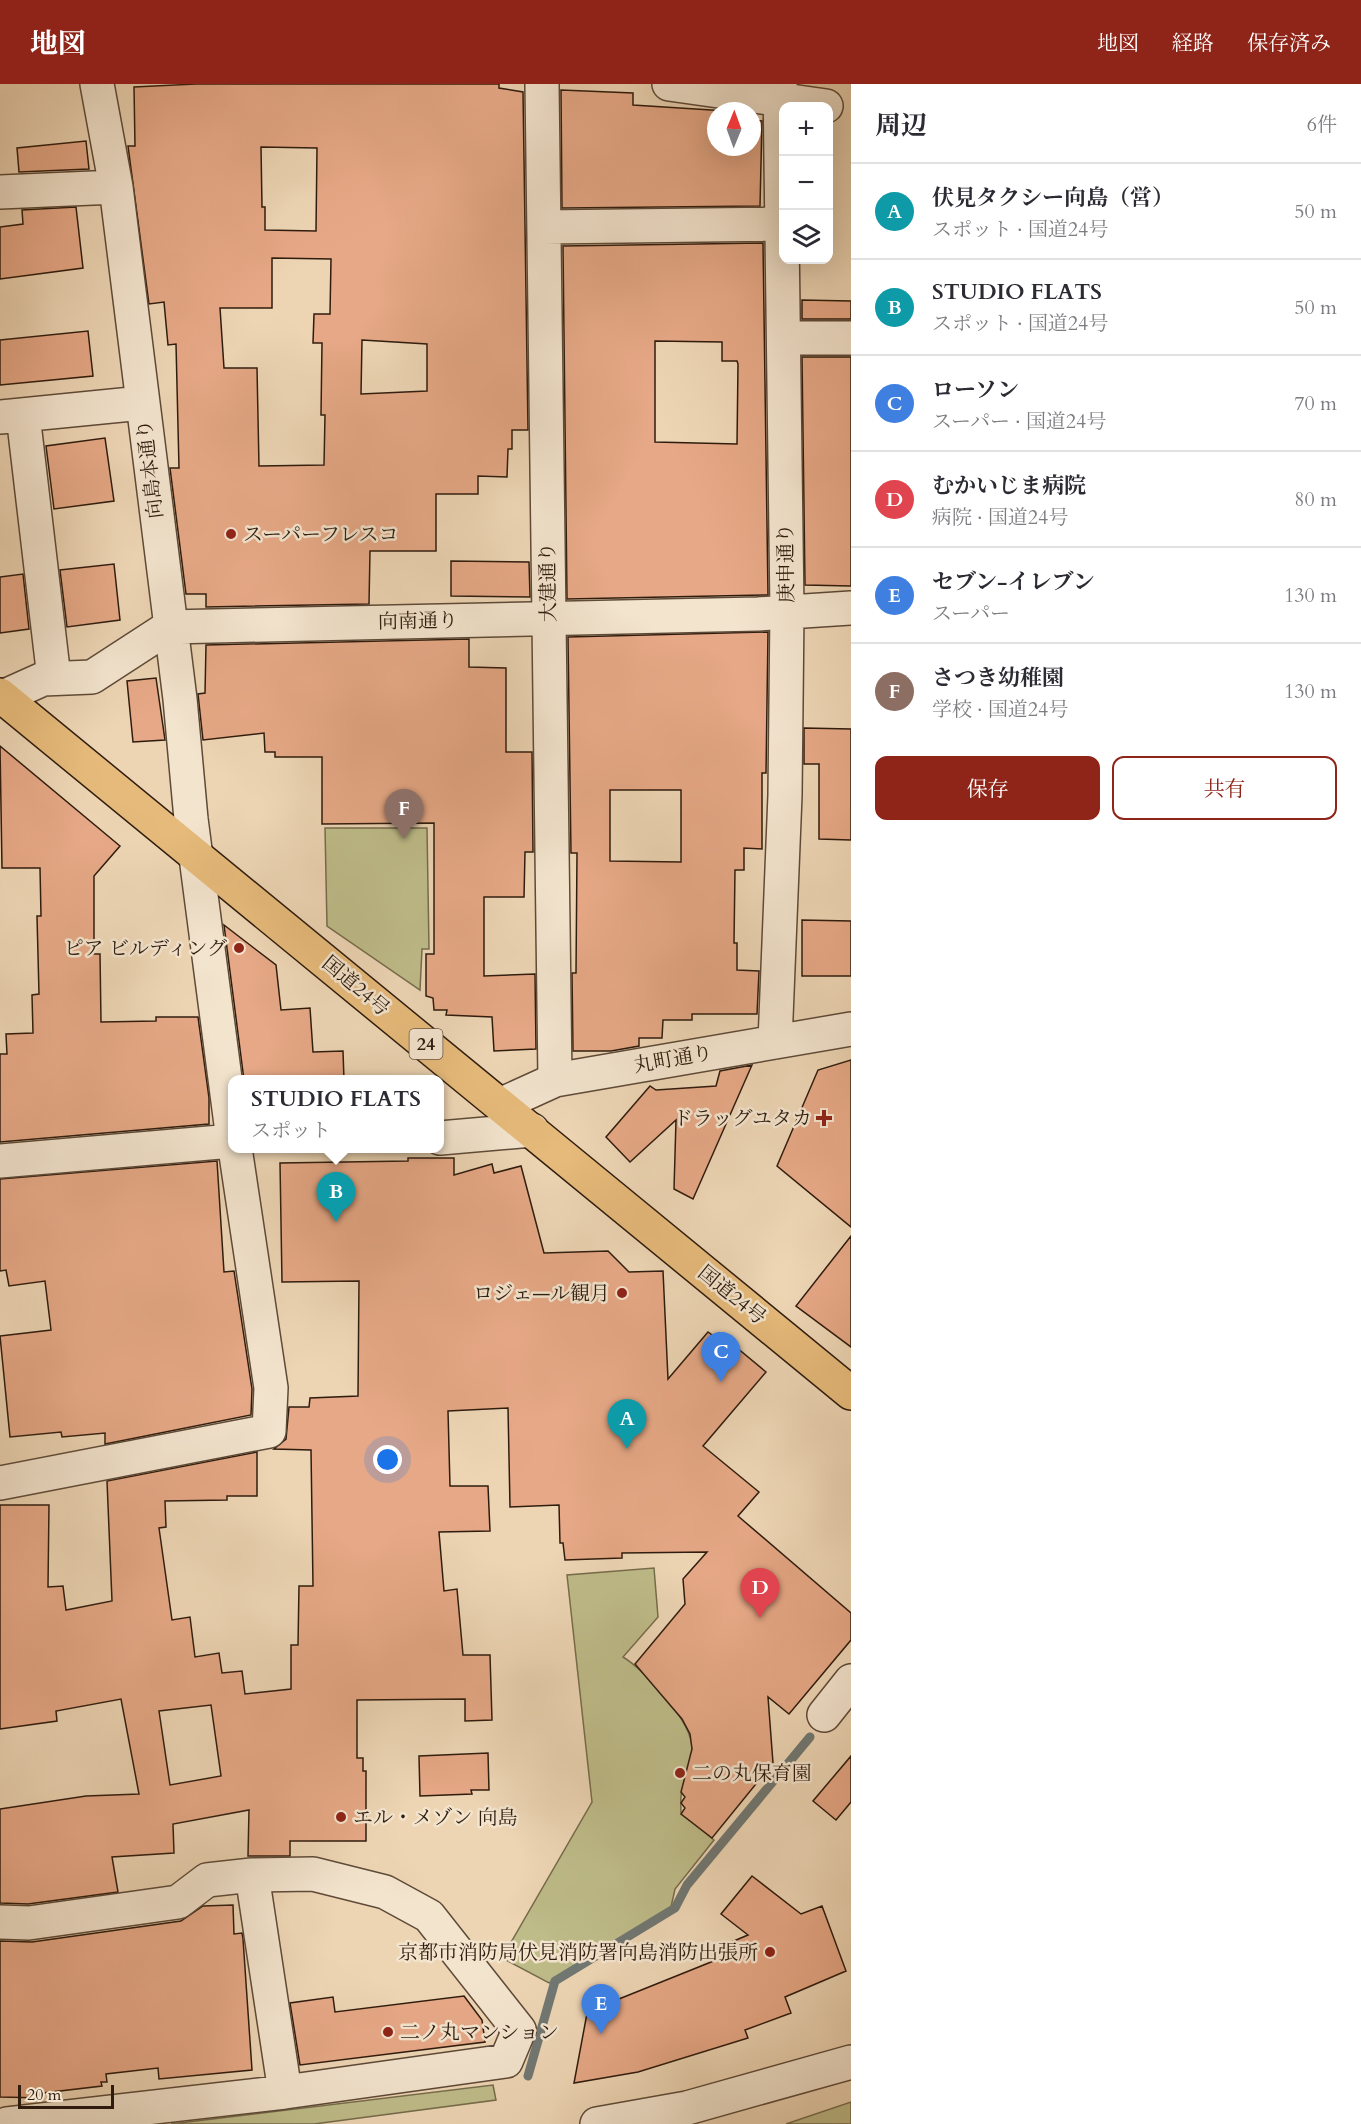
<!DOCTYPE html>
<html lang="ja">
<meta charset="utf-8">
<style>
:root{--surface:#fff;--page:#f2f2f3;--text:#2b2b33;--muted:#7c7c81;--line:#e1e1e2;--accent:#8f2418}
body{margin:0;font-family:Cardo,"Noto Serif JP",serif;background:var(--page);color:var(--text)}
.controls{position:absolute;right:18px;top:18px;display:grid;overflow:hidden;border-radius:12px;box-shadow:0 6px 24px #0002}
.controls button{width:54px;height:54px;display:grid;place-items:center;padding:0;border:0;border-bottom:2px solid var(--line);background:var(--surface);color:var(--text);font:30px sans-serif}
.compass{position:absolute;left:707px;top:18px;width:54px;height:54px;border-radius:50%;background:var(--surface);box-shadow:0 6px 24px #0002;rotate:1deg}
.scale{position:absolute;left:18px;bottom:15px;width:96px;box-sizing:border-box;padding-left:6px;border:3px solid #2f1c0e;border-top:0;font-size:16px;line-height:21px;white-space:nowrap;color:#2f1c0e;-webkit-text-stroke:4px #f3e4ce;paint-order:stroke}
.you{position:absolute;left:388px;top:1376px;width:21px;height:21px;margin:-15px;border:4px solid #fff;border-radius:50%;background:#1a73e8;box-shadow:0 0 0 9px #1a73e833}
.badge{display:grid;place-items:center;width:39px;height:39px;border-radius:50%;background:var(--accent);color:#fff;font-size:20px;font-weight:700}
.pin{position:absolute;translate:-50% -50px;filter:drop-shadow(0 2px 3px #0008)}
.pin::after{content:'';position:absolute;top:32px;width:21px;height:18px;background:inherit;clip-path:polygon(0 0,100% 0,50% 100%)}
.popup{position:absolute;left:228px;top:991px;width:216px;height:78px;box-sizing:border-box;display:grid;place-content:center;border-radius:12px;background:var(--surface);filter:drop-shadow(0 2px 4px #0005);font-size:20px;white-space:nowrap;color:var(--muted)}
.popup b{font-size:22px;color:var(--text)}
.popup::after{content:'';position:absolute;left:50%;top:100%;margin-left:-12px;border:12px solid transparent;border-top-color:var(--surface)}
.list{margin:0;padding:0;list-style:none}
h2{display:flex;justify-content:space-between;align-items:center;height:78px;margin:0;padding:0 24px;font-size:26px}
h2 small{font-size:20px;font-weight:400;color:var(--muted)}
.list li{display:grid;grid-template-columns:39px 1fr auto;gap:18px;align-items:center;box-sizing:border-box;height:96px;padding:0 24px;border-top:2px solid var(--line)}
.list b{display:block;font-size:22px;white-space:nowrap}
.list p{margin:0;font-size:20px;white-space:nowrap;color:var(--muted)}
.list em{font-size:20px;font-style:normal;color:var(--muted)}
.actions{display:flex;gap:12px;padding:18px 24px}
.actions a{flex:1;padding:14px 0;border:2px solid var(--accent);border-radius:12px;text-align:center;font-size:21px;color:var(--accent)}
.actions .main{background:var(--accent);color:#fff}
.icon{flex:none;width:33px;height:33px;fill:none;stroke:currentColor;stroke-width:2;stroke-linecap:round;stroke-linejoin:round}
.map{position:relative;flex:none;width:851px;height:2040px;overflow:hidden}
header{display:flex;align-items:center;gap:36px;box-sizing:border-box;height:84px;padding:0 30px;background:var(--accent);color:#fff}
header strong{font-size:28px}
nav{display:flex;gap:33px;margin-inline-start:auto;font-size:21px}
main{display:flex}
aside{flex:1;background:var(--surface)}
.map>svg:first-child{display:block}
</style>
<header>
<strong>地図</strong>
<nav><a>地図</a><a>経路</a><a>保存済み</a></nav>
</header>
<main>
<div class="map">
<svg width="851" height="2040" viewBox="0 0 851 2040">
<rect width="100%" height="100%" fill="#edd5b4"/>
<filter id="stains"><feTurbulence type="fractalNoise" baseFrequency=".00333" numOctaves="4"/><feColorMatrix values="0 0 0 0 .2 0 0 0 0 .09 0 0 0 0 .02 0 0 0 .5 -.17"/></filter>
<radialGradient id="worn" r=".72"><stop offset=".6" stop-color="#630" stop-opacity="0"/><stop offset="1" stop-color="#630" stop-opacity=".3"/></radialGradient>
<!-- green -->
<path fill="#bebc89" stroke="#766c4c" stroke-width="1.5" d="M 325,744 L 427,744 L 429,865 L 422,865 L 420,906 L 327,842 Z
M 654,1484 L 658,1533 L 623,1573 C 645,1586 693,1639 692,1665 C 692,1679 685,1692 682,1706 C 680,1713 681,1722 681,1729 L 714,1756 L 675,1805 L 671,1823 L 549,1899 L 502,1874 L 592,1718 L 567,1491 Z
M 493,2001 L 496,2016 L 314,2040 L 171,2040 Z
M 851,2018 L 851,2040 L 786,2040 Z"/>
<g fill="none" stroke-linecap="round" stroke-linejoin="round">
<!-- stream -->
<path stroke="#717873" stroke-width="9" d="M 528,1992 L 555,1897 L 675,1824 L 687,1801 L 810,1653"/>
</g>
<!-- building -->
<path fill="#e6a886" stroke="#2f1c0e" stroke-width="1.5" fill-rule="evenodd" d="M 196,0 L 499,0 L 499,4 L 523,8 L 528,346 L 512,346 L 512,365 L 508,365 L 507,393 L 478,392 L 478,410 L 436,410 L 436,467 L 370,467 L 369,520 L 206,523 L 206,510 L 186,510 L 170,384 L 179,384 L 176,260 L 168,261 L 164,218 L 149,220 L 128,62 L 135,62 L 134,3 ZM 261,63 L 317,64 L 316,147 L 265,146 L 265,123 L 262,123 ZM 272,174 L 331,175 L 330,230 L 314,230 L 313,259 L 322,259 L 321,331 L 325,331 L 324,381 L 259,382 L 257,284 L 224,284 L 220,224 L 272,224 ZM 362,256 L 427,260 L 427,307 L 361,310 Z
M 561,6 L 633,9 L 633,21 L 727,27 L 716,27 L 716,63 L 752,63 L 752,36 L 762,37 L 760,122 L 562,124 Z
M 86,57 L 89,85 L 19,88 L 17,64 Z
M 76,123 L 83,184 L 0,195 L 0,143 L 23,140 L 22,126 Z
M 763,159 L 768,511 L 567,515 L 563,162 ZM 655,257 L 722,258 L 722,277 L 737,277 L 738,280 L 737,360 L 655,358 Z
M 802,216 L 851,217 L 851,235 L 802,235 Z
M 88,247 L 93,292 L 0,301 L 0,256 Z
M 802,273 L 851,273 L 851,502 L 805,501 Z
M 105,354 L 114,417 L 54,425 L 46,362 Z
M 451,477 L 529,478 L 530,513 L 451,512 Z
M 114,480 L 120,536 L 67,543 L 60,486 Z
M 23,490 L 29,545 L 0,549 L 0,493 Z
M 768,548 L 766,689 L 762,689 L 762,765 L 744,764 L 744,786 L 735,786 L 734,859 L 737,859 L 737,886 L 759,887 L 757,930 L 692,930 L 692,936 L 663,936 L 662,954 L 639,954 L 639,962 L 611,967 L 573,967 L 572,889 L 576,889 L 577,769 L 571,769 L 568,553 ZM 610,706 L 681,706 L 681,778 L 610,777 Z
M 469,555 L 469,583 L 506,584 L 506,668 L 532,668 L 533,768 L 525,768 L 524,813 L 484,813 L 484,892 L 535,890 L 536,965 L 494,967 L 492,933 L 446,931 L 447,926 L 434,926 L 433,914 L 426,912 L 426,870 L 434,870 L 434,739 L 322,740 L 322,673 L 275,673 L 275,668 L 265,668 L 264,649 L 203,656 L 198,610 L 205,609 L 206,561 Z
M 156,594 L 165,656 L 133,658 L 127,597 Z
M 804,644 L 851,645 L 851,756 L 819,755 L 819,680 L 804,680 Z
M 0,662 L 120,762 L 94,792 L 94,870 L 100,870 L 101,938 L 156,937 L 156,933 L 198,933 L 209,1014 L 209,1040 L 0,1058 L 0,970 L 7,970 L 6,950 L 33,949 L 32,911 L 39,910 L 37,832 L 41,832 L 40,784 L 2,784 Z
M 802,836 L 851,837 L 851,892 L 802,892 Z
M 224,841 L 276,881 L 281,926 L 310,924 L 313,968 L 343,967 L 344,996 L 244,996 Z
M 851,976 L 851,1143 L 777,1082 L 818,986 Z
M 752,981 L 693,1115 L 674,1105 L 676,1036 L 630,1078 L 606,1053 L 650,1002 L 656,1006 L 716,1002 L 720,987 Z
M 408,1074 L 454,1074 L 454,1091 L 492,1080 L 494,1089 L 521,1082 L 544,1169 L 608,1167 L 629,1188 L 663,1187 L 668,1295 L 708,1248 L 715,1253 L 719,1249 L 766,1288 L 703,1362 L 759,1408 L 738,1432 L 851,1529 L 851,1556 L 789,1630 L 768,1613 L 773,1679 L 712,1754 L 681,1730 L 685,1724 L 681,1719 L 685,1713 L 681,1708 L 692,1665 L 690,1650 L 682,1635 L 635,1580 L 685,1520 L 683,1495 L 707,1468 L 622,1469 L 622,1474 L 565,1476 L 563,1459 L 560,1459 L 559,1421 L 510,1423 L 508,1324 L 448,1327 L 450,1402 L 488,1402 L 490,1447 L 439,1448 L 444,1507 L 457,1505 L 463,1571 L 490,1571 L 492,1636 L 465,1637 L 465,1615 L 357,1616 L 357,1674 L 363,1674 L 363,1687 L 366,1687 L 366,1757 L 290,1757 L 290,1772 L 248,1772 L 249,1726 L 173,1740 L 174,1769 L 112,1773 L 118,1808 L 28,1820 L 0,1819 L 0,1725 L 86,1712 L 139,1710 L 121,1615 L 56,1627 L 57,1637 L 0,1645 L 0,1421 L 49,1421 L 48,1503 L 63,1502 L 66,1526 L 112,1517 L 107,1397 L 257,1368 L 257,1412 L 227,1412 L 227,1416 L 165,1417 L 166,1443 L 159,1444 L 172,1536 L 190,1533 L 195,1573 L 219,1569 L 222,1589 L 242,1587 L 245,1610 L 291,1605 L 291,1561 L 298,1561 L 299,1502 L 313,1502 L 311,1366 L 274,1365 L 286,1355 L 289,1323 L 309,1323 L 310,1314 L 358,1312 L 359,1197 L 282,1198 L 280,1079 L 408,1077 ZM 211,1621 L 221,1692 L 170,1701 L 159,1627 Z
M 217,1077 L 224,1188 L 234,1187 L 252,1305 L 251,1331 L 105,1360 L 105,1349 L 62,1353 L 61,1348 L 10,1353 L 0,1252 L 51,1246 L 45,1197 L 9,1202 L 6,1186 L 0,1187 L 0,1095 Z
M 851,1152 L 851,1263 L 796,1222 Z
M 488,1669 L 489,1706 L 471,1706 L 472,1710 L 420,1712 L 419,1672 Z
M 851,1672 L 851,1718 L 836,1736 L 813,1717 Z
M 752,1792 L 801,1830 L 822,1822 L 846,1887 L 785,1913 L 791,1929 L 745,1946 L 748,1954 L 638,1988 L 574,1999 L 588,1924 L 607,1915 L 609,1919 L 726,1872 L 722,1862 L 748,1851 L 721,1830 Z
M 233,1821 L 234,1850 L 242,1849 L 243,1855 L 252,1986 L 159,1995 L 158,1984 L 106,1990 L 107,1998 L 101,1998 L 102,2002 L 43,2009 L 43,2014 L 0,2013 L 0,1857 L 32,1858 L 181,1837 L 203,1822 Z
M 464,1912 L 482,1936 L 485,1958 L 300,1981 L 290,1919 L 333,1913 L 335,1928 Z"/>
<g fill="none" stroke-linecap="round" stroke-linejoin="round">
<defs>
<path id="minor" d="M 97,0 L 116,103 L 180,615 L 191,735 L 232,1048
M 542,0 L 555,996
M 669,0 L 826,22
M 0,108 L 116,103
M 544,143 L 781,140
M 785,254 L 851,254
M 23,331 L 54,594
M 0,333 L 142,319
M 3,613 L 43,595 L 92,593 L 169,543 L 758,530 L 851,524
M 775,958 L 785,711 L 787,527 L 780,0
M 500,1021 L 555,996 L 851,945
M 440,1054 L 532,1046
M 0,1077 L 232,1057
M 0,1399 L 269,1347 L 271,1304 L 235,1064
M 824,1631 L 851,1597
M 252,1791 L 285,2008
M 0,1838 L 29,1839 L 178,1818 L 207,1796 L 252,1791 L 313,1790 L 385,1808 L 429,1832 L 519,1946 L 506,1977 L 285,2008 L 7,2040
M 597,2040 L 687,2024 L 851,1978"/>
<path id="highway" d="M 0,611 L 851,1309"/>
</defs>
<!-- minor casing -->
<use href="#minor" stroke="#5e4a38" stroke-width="36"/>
<!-- highway casing -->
<use href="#highway" stroke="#2f1c0e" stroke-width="36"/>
<!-- minor -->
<use href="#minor" stroke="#f3e4ce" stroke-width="33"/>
<!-- highway -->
<use href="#highway" stroke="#e6ba7a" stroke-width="33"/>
</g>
<!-- markers -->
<g fill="#8f2418" stroke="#f3e4ce" stroke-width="2">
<circle cx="231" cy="450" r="6"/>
<circle cx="239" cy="864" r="6"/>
<path d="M821 1025h6v6h6v6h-6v6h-6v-6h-6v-6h6z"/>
<circle cx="622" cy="1209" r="6"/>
<circle cx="680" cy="1689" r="6"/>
<circle cx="341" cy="1733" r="6"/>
<circle cx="770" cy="1868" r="6"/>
<circle cx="388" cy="1948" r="6"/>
</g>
<g text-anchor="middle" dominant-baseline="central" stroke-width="5" stroke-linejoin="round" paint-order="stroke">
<!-- shield labels -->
<rect fill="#f3e4ce" stroke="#6a5848" stroke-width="1.5" x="409.5" y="945" width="33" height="30" rx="4.5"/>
<g font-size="18" font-weight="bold" fill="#2f1c0e">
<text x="426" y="960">24</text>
</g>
<!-- street labels -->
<g font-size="20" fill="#2f1c0e" stroke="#f3e4ce">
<text transform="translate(150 385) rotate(-97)">向島本通り</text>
<text transform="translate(786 479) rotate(-91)">庚申通り</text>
<text transform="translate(548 498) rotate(-91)">大建通り</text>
<text transform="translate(418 537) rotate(-1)">向南通り</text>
<text transform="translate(356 902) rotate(40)">国道24号</text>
<text transform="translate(673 975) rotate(-10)">丸町通り</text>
<text transform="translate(732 1211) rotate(39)">国道24号</text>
</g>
<!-- poi labels -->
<g font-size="20" fill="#2f1c0e" stroke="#f3e4ce" text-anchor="start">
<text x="243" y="450">スーパーフレスコ</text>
<text x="227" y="864" text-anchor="end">ピア ビルディング</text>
<text x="812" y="1034" text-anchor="end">ドラッグユタカ</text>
<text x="610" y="1209" text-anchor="end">ロジェ―ル観月</text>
<text x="692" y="1689">二の丸保育園</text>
<text x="353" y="1733">エル・メゾン 向島</text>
<text x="758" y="1868" text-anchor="end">京都市消防局伏見消防署向島消防出張所</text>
<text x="400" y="1948">二ノ丸マンション</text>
</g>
</g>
<rect width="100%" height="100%" filter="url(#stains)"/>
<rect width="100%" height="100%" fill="url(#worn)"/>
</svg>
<div class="controls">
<button>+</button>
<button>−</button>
<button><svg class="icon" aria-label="layers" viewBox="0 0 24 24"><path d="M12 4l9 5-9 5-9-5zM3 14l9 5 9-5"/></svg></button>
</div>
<svg class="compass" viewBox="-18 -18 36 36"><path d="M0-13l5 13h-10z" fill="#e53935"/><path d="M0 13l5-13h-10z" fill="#7c7c81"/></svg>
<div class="scale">20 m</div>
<div class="you"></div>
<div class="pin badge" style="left:627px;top:1365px;background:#0f9aa8">A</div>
<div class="pin badge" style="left:336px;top:1138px;background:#0f9aa8">B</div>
<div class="popup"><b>STUDIO FLATS</b>スポット</div>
<div class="pin badge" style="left:721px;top:1298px;background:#3f7fe0">C</div>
<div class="pin badge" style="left:760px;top:1534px;background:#e0444e">D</div>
<div class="pin badge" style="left:601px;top:1950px;background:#3f7fe0">E</div>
<div class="pin badge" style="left:404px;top:755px;background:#8d6e63">F</div>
</div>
<aside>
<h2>周辺<small>6件</small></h2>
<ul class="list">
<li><span class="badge" style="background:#0f9aa8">A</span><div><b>伏見タクシー向島（営）</b><p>スポット · 国道24号</p></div><em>50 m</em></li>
<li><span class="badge" style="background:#0f9aa8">B</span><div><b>STUDIO FLATS</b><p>スポット · 国道24号</p></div><em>50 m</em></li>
<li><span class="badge" style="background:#3f7fe0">C</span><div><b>ローソン</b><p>スーパー · 国道24号</p></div><em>70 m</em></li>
<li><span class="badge" style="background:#e0444e">D</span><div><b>むかいじま病院</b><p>病院 · 国道24号</p></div><em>80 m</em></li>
<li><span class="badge" style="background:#3f7fe0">E</span><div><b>セブン-イレブン</b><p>スーパー</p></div><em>130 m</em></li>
<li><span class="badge" style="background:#8d6e63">F</span><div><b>さつき幼稚園</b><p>学校 · 国道24号</p></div><em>130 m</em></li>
</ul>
<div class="actions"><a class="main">保存</a><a>共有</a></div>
</aside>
</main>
